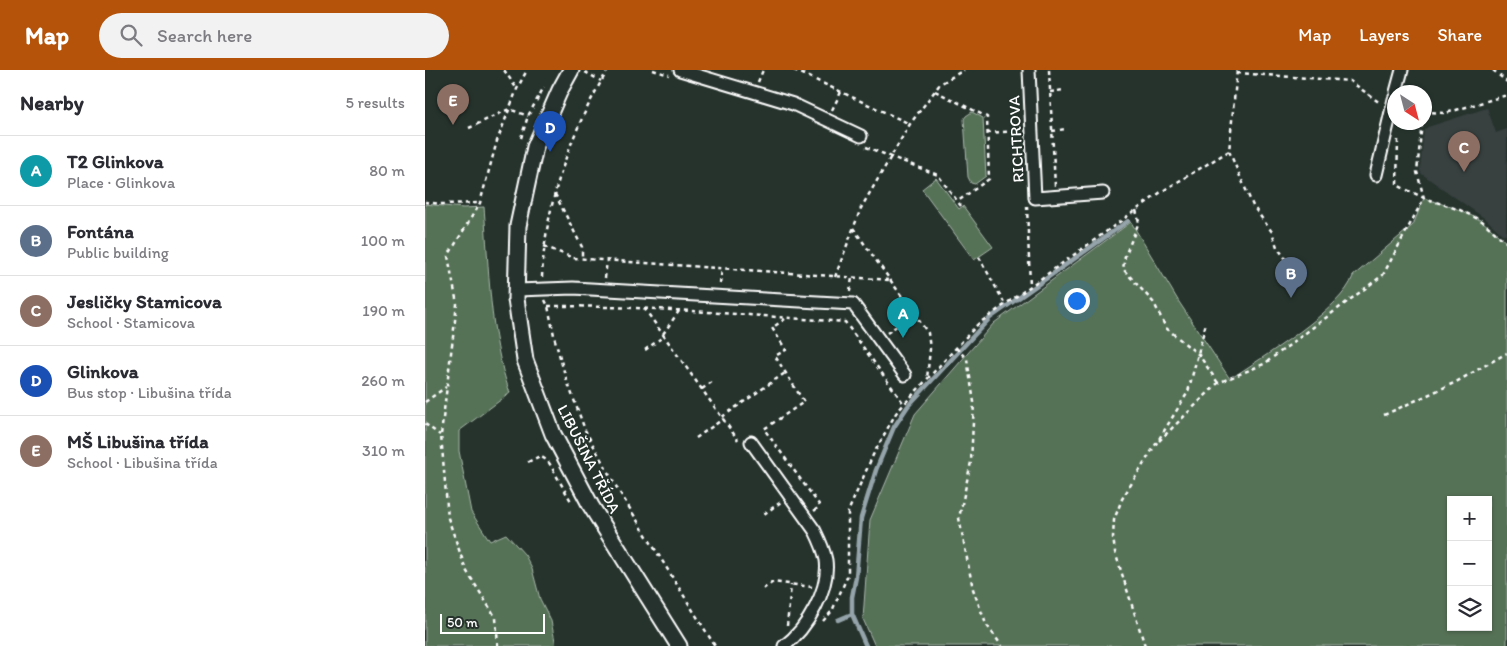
<!DOCTYPE html>
<meta charset="utf-8">
<style>
:root{--surface:#fff;--page:#f2f2f3;--text:#2b2b33;--muted:#7c7c81;--line:#e1e1e2;--accent:#b45309}
body{margin:0;font-family:Itim,sans-serif;background:var(--page);color:var(--text)}
.controls{position:absolute;right:15px;bottom:15px;display:grid;overflow:hidden;border-radius:0px;box-shadow:0 1px 4px #0004}
.controls button{width:45px;height:45px;display:grid;place-items:center;padding:0;border:0;border-bottom:1px solid var(--line);background:var(--surface);color:var(--text);font:25px sans-serif}
.compass{position:absolute;left:962px;top:15px;width:45px;height:45px;border-radius:50%;background:var(--surface);box-shadow:0 1px 4px #0004;rotate:144deg}
.scale{position:absolute;left:15px;bottom:12px;width:105px;box-sizing:border-box;padding-left:5px;border:2px solid #fff;border-top:0;font-size:14px;line-height:18px;white-space:nowrap;color:#fff;-webkit-text-stroke:4px #26332d;paint-order:stroke}
.you{position:absolute;left:651px;top:230px;width:18px;height:18px;margin:-12px;border:4px solid #fff;border-radius:50%;background:#1a73e8;box-shadow:0 0 0 8px #1a73e833}
.badge{display:grid;place-items:center;width:32px;height:32px;border-radius:50%;background:var(--accent);color:#fff;font-size:16px;font-weight:700}
.pin{position:absolute;translate:-50% -41px;filter:drop-shadow(0 1px 2px #0008)}
.pin::after{content:'';position:absolute;top:26px;width:18px;height:15px;background:inherit;clip-path:polygon(0 0,100% 0,50% 100%)}
.list{margin:0;padding:0;list-style:none}
h2{display:flex;justify-content:space-between;align-items:center;height:65px;margin:0;padding:0 20px;font-size:21px}
h2 small{font-size:16px;font-weight:400;color:var(--muted)}
.list li{display:grid;grid-template-columns:32px 1fr auto;gap:15px;align-items:center;box-sizing:border-box;height:70px;padding:0 20px;border-top:1px solid var(--line)}
.list b{display:block;font-size:19px;white-space:nowrap}
.list p{margin:0;font-size:16px;white-space:nowrap;color:var(--muted)}
.list em{font-size:16px;font-style:normal;color:var(--muted)}
.icon{flex:none;width:28px;height:28px;fill:none;stroke:currentColor;stroke-width:2;stroke-linecap:round;stroke-linejoin:round}
.map{position:relative;flex:none;width:1082px;height:576px;overflow:hidden}
header{display:flex;align-items:center;gap:30px;box-sizing:border-box;height:70px;padding:0 25px;background:var(--accent);color:#fff}
header strong{font-size:24px}
nav{display:flex;gap:28px;margin-inline-start:auto;font-size:18px}
.search{width:350px;height:45px;background:var(--page);display:flex;align-items:center;gap:12px;box-sizing:border-box;padding:0 18px;border-radius:28px;color:var(--muted);font-size:19px}
main{display:flex}
aside{flex:1;background:var(--surface)}
.map>svg:first-child{display:block}
</style>
<header>
<strong>Map</strong>
<div class="search"><svg class="icon" aria-label="search" viewBox="0 0 24 24"><circle cx="10" cy="10" r="6"/><path d="M15 15l6 6"/></svg>Search here</div>
<nav><a>Map</a><a>Layers</a><a>Share</a></nav>
</header>
<main>
<aside>
<h2>Nearby<small>5 results</small></h2>
<ul class="list">
<li><span class="badge" style="background:#0f9aa8">A</span><div><b>T2 Glinkova</b><p>Place · Glinkova</p></div><em>80 m</em></li>
<li><span class="badge" style="background:#5c6f8a">B</span><div><b>Fontána</b><p>Public building</p></div><em>100 m</em></li>
<li><span class="badge" style="background:#8d6e63">C</span><div><b>Jesličky Stamicova</b><p>School · Stamicova</p></div><em>190 m</em></li>
<li><span class="badge" style="background:#1a4fb4">D</span><div><b>Glinkova</b><p>Bus stop · Libušina třída</p></div><em>260 m</em></li>
<li><span class="badge" style="background:#8d6e63">E</span><div><b>MŠ Libušina třída</b><p>School · Libušina třída</p></div><em>310 m</em></li>
</ul>
</aside>
<div class="map">
<svg width="1082" height="576" viewBox="0 0 1082 576">
<rect width="100%" height="100%" fill="#26332d"/>
<filter id="ink" filterUnits="userSpaceOnUse"><feTurbulence type="fractalNoise" baseFrequency=".02" numOctaves="2"/><feDisplacementMap in="SourceGraphic" scale="10" xChannelSelector="R" yChannelSelector="G"/><feConvolveMatrix kernelMatrix="1 2 1 2 8 2 1 2 1" color-interpolation-filters="sRGB"/></filter>
<g filter="url(#ink)">
<!-- built -->
<path fill="#394140" d="M 1062,38 L 1071,63 L 1082,59 L 1082,61 L 1081,165 L 1077,164 L 1062,150 L 997,104 L 995,100 L 999,60 L 1003,57 Z"/>
<!-- green -->
<path fill="#557157" stroke="#aab8ab" fill-rule="evenodd" d="M 547,42 L 558,48 L 561,106 L 550,114 L 546,113 L 543,107 L 539,49 L 541,46 Z
M 511,108 L 534,139 L 538,136 L 568,177 L 549,190 L 497,119 Z
M 999,128 L 1035,140 L 1057,151 L 1082,173 L 1082,576 L 450,576 L 438,549 L 445,450 L 490,344 L 569,253 L 706,152 L 754,232 L 805,309 C 836,288 918,239 928,206 L 988,155 ZM 1026,430 L 1063,430 L 1063,557 L 1026,557 Z
M 0,134 L 38,138 L 59,137 C 64,199 64,264 85,323 L 34,361 L 34,381 L 46,442 L 65,471 L 81,464 L 100,485 L 107,499 L 115,529 L 126,551 L 131,576 L 0,576 Z"/>
<g fill="none" stroke-linecap="round" stroke-linejoin="round">
<!-- stream -->
<path stroke="#95a4aa" stroke-width="4.5" d="M 427,544 L 441,576
M 413,550 L 427,544 L 427,527 L 431,507 L 436,448 L 451,400 L 469,357 L 483,336 L 565,248 L 703,151"/>
<defs>
<path id="minor" d="M 255,0 L 368,34 L 436,66
M 604,0 L 610,128 L 678,123
M 971,22 L 977,0
M 951,105 L 969,29
M 92,220 L 148,218 L 428,234 L 480,305
M 326,372 L 390,461 C 395,471 399,480 401,490 C 405,519 382,559 359,576"/>
<path id="tertiary" d="M 146,0 L 135,20 L 110,77 L 93,156 L 91,229 L 100,290 L 128,364 L 166,436 L 254,576"/>
</defs>
<!-- minor casing -->
<use href="#minor" stroke="#fff" stroke-width="15"/>
<!-- tertiary casing -->
<use href="#tertiary" stroke="#fff" stroke-width="19"/>
<!-- path -->
<path stroke="#fff" stroke-width="2.5" stroke-dasharray="4 4" stroke-linecap="butt" d="M 79,0 L 92,19
M 228,0 L 244,5
M 369,0 L 485,54
M 624,0 L 630,116
M 1068,0 L 1082,12
M 160,2 L 176,11
M 812,3 L 925,11 L 955,33
M 333,12 L 338,0
M 510,21 L 562,47 L 564,109 L 533,131
M 625,22 L 639,20
M 407,40 L 416,22
M 999,42 L 1021,43 L 1082,25
M 44,58 L 84,39 L 103,46
M 627,61 L 641,59
M 562,63 L 596,61
M 96,68 L 103,46 L 119,17
M 973,70 L 972,115 L 999,128 L 1035,140 L 1057,151 L 1082,173
M 441,77 L 513,105 L 536,136
M 804,81 L 828,136 L 847,162 L 852,177 L 874,207
M 130,124 L 157,177 L 157,188
M 0,132 L 15,134 L 55,133
M 602,136 L 605,216
M 711,140 L 714,152 L 700,186 L 698,199 L 729,233 L 741,258 L 774,285 L 793,313
M 428,158 L 503,263 L 505,279 L 502,309
M 119,176 L 148,188 L 465,210
M 554,187 L 580,234
M 117,207 C 120,135 145,62 183,0
M 410,207 L 436,138 L 485,54 L 515,14 L 539,0
M 180,208 L 182,190
M 295,214 L 297,199
M 425,221 L 427,208
M 120,230 L 123,236 L 130,270 L 140,305 L 160,360 L 189,413 L 290,576
M 123,236 C 222,236 321,245 420,252 L 479,334
M 219,238 L 313,370
M 360,249 L 347,258 L 361,280 L 350,286 L 379,332 L 339,359 L 395,436 L 389,441
M 462,263 L 490,243
M 238,264 L 254,241
M 531,278 L 542,289 L 549,332 L 546,392 L 534,448 L 548,519 L 561,554 L 577,576
M 220,280 L 239,266
M 277,319 L 288,311
M 0,332 L 21,317
M 959,345 L 1031,312 L 1082,283
M 297,347 L 360,303
M 0,354 L 15,365
M 271,368 L 298,349
M 734,371 L 793,313 L 839,294 L 958,205 L 999,128 L 992,102 L 997,52
M 103,392 L 115,386 L 123,391 L 147,433
M 339,444 L 356,432
M 338,519 L 348,512 L 387,517
M 398,551 L 407,541 L 423,505 L 423,442 L 448,385 L 471,343 L 553,254 L 736,122 L 804,81 L 812,0
M 362,556 L 366,515
M 73,576 L 71,548 L 41,500 L 23,448 L 16,365 L 32,234 L 23,186 L 55,133 L 72,71 L 92,19 L 102,0
M 720,576 L 690,482 L 688,467 L 689,450 L 697,429 L 763,322 L 781,253"/>
<!-- minor -->
<use href="#minor" stroke="#26332d" stroke-width="11"/>
<!-- tertiary -->
<use href="#tertiary" stroke="#26332d" stroke-width="15"/>
</g>
</g>
<g text-anchor="middle" dominant-baseline="central" stroke-width="4" stroke-linejoin="round" paint-order="stroke">
<!-- street labels -->
<g font-size="16" fill="#fff" stroke="#26332d">
<text transform="translate(591 69) rotate(-93)">RICHTROVA</text>
<text transform="translate(164 389) rotate(63)">LIBUŠINA TŘÍDA</text>
</g>
</g>
</svg>
<div class="controls">
<button>+</button>
<button>−</button>
<button><svg class="icon" aria-label="layers" viewBox="0 0 24 24"><path d="M12 4l9 5-9 5-9-5zM3 14l9 5 9-5"/></svg></button>
</div>
<svg class="compass" viewBox="-18 -18 36 36"><path d="M0-13l5 13h-10z" fill="#e53935"/><path d="M0 13l5-13h-10z" fill="#7c7c81"/></svg>
<div class="scale">50 m</div>
<div class="you"></div>
<div class="pin badge" style="left:478px;top:268px;background:#0f9aa8">A</div>
<div class="pin badge" style="left:866px;top:228px;background:#5c6f8a">B</div>
<div class="pin badge" style="left:1039px;top:102px;background:#8d6e63">C</div>
<div class="pin badge" style="left:125px;top:82px;background:#1a4fb4">D</div>
<div class="pin badge" style="left:28px;top:55px;background:#8d6e63">E</div>
</div>
</main>
